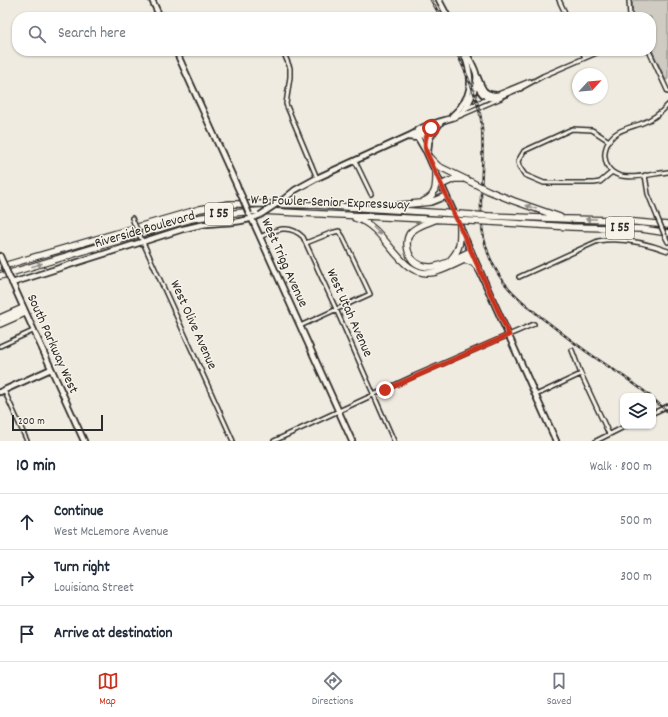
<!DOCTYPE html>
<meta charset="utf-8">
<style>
:root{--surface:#fff;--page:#f6f6f7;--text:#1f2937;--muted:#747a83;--line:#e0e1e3;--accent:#c8321e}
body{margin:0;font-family:Dekko,sans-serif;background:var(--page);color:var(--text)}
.controls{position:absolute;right:12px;bottom:12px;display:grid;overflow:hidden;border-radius:8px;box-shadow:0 1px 3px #0004}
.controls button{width:36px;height:36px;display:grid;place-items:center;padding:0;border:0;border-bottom:1px solid var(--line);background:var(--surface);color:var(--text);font:20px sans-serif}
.compass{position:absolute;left:572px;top:68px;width:36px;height:36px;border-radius:50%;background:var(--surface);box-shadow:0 1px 3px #0004;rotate:64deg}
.scale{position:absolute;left:12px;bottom:10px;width:91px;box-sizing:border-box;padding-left:4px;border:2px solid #2b2b2b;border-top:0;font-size:11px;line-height:14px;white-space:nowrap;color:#2b2b2b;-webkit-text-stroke:3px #f7f3e8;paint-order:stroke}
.stop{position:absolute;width:12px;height:12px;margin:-9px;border:3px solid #c8321e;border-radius:50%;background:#fff}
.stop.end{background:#c8321e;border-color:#fff;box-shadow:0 1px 4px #0008}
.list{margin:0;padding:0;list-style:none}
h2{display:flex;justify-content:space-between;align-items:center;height:52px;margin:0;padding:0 16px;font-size:17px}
h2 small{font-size:13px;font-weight:400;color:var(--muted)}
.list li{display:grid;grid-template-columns:26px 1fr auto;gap:12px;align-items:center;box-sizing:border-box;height:56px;padding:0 16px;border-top:1px solid var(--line)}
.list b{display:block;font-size:15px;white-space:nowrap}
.list p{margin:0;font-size:13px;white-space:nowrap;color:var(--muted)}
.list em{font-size:13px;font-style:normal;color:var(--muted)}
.icon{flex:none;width:22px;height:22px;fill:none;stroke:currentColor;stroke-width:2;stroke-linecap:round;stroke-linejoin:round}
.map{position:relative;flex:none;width:668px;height:441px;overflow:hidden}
.search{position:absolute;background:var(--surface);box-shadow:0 1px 3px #0004;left:12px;right:12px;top:12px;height:44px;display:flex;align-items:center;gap:10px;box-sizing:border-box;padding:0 14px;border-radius:16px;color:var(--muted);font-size:15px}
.sheet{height:220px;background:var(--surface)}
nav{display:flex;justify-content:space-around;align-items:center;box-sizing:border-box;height:56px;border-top:1px solid var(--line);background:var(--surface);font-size:11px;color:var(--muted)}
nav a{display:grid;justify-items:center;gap:2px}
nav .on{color:var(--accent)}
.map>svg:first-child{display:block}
</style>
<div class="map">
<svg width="668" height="441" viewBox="0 0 668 441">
<rect width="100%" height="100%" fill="#efebe0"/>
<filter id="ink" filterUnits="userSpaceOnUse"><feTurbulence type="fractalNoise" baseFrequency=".025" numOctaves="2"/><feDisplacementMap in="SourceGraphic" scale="8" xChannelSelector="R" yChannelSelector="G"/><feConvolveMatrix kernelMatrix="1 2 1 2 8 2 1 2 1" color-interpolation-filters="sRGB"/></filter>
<g filter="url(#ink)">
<!-- green -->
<path fill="#cfcbc2" stroke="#7d7b76" d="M 632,0 L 668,0 L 668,79 L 666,80 L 651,48 L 651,17 L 633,17 Z"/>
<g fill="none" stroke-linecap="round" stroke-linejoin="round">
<defs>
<path id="street" d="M 559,0 L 567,17
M 629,0 L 630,17
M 283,51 L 290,68 L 290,77 L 286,104 L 317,178
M 582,51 L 585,58
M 649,51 L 668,92
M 519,89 L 543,76 L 601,51
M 496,95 L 530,81
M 668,105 C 660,114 651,120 640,124 C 631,127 621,129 614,135 C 608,140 604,149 605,157 C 608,188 648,174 668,172
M 465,109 L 489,98
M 459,116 L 501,98
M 609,141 L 592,130 L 572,129 L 524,151 L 518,161 L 519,166 L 525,175 L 544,183 L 594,183 L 600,182 L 612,172
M 355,161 L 371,194
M 645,175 L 648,194 L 658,219
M 132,218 L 134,223
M 665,236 L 668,242
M 260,237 C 275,230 289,223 303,237 L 336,309 L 394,441
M 142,240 L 233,441
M 519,277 L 598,241 C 621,237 646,243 668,251
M 300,326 L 370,294 L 343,237 L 339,231 L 331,233 L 306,243
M 0,346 L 33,331
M 572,350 L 581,374 L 609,434
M 4,390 L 27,441
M 536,395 L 581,374
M 653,413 L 668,406
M 274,441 L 412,377 L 534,324
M 596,441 L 626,426"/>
<path id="secondary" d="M 152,0 L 160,17
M 439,0 L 448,17
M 176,51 L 242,197
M 477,76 C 482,87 482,95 497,95
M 476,83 C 487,110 500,94 520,88
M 452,116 C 473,97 474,80 464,54
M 417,130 L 432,123 L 437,123
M 413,135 L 420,135 L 429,137
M 408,137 L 418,138 L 425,150
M 428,152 L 429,142 L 431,136 L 441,122
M 284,199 L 295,190 L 317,178 L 411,135 C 419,130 423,130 432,134
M 455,215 L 426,151 C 424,141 427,126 438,122 C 445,120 453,118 459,115 C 468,109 479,84 476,73 C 474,66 469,58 465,51
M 251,217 L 352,441
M 460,227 L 556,441
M 0,256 L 3,263
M 11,280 L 84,441
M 12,283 L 183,229 C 189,228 195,226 201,225 C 222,221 239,225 260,215
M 0,392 L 51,369"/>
<path id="highway" d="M 430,158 L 438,166 L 471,182
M 441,185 L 454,179 L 462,179
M 489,191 L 514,201 L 560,217
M 424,201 C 437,196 436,184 436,173
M 380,207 L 431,202 L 446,196
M 489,216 L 568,219 L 614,220 L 668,225
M 355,218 C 389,227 398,281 436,272 C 449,268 461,261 473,256
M 435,220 C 427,223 416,226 410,233 C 408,236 407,240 407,244 C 408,259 416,267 431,267 C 442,267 460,256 471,251
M 490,222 L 571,227 L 642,229 L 668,233
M 451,259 C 461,249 460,239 460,226
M 464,260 L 473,262 L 480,271
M 0,267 L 200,209 L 229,204 L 260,204 L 316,205 L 443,213
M 0,276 L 191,219 C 214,215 236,212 260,211 L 447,220
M 0,318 L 23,308
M 0,324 L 25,313"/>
</defs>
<!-- street casing -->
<use href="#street" stroke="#2b2b2b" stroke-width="6"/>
<!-- secondary casing -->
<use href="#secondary" stroke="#2b2b2b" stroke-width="8"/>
<!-- highway casing -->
<use href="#highway" stroke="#2b2b2b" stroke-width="8"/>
<!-- street -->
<use href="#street" stroke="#f7f3e8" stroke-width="3"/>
<!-- secondary -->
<use href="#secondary" stroke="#f7f3e8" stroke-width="4.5"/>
<!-- highway -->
<use href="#highway" stroke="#f7f3e8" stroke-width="5.5"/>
<defs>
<path id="rail" d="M 431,0 L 441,17
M 456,51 C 466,73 477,95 481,119 C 489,175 465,229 503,281 C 513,295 528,307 542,318 C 558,330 574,343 590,354 C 610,368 631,380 650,396
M 653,399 L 668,412"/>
</defs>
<!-- rail casing -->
<use href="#rail" stroke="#2b2b2b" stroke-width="2.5"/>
<!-- rail -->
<use href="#rail" stroke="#f7f3e8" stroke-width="1" stroke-dasharray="3" stroke-linecap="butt"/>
<defs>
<path id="street-bridge" d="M 658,219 L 665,236
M 134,223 L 141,238"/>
<path id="secondary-bridge" d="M 242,197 L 249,214
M 260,215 L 284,199
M 3,263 L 10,279"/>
<path id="highway-bridge" d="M 471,182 L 489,191
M 443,213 L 489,216
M 447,220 L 490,222"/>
</defs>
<!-- street-bridge casing -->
<use href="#street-bridge" stroke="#2b2b2b" stroke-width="6" stroke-linecap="butt"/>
<!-- secondary-bridge casing -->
<use href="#secondary-bridge" stroke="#2b2b2b" stroke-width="8" stroke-linecap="butt"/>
<!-- highway-bridge casing -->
<use href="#highway-bridge" stroke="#2b2b2b" stroke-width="8" stroke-linecap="butt"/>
<!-- street-bridge -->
<use href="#street-bridge" stroke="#f7f3e8" stroke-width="3"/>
<!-- secondary-bridge -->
<use href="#secondary-bridge" stroke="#f7f3e8" stroke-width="4.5"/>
<!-- highway-bridge -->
<use href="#highway-bridge" stroke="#f7f3e8" stroke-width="5.5"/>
</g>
<!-- one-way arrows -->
<defs><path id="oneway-solid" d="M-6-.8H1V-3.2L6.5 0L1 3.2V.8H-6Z"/></defs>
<g fill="#918f8a">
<use href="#oneway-solid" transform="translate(531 207) rotate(-160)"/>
<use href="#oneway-solid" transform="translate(591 219) rotate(-180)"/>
<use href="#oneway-solid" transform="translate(377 231) rotate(46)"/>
<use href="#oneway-solid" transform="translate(37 265) rotate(-17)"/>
</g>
</g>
<g fill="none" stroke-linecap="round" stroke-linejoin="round" filter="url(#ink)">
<!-- route -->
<path stroke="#c8321e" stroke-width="5" d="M 385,390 L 509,335 L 426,151 C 424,143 426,134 431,128"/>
</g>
<g text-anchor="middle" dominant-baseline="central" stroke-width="3" stroke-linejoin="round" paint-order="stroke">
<!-- shield labels -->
<g fill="#f7f3e8" stroke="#686764" stroke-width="1">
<rect x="205" y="203" width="28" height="22" rx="3"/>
<rect x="606" y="217" width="28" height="22" rx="3"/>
</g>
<g font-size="13" font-weight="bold" fill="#2b2b2b">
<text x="219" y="214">I 55</text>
<text x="620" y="228">I 55</text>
</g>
<!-- street labels -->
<g font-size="14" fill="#2b2b2b" stroke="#f7f3e8">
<text transform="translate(330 203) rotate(2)">W B Fowler Senior Expressway</text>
<text transform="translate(145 230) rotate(-16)">Riverside Boulevard</text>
<text transform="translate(284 263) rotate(66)">West Trigg Avenue</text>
<text transform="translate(349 313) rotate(66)">West Utah Avenue</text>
<text transform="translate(193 325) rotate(66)">West Olive Avenue</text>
<text transform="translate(52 344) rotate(66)">South Parkway West</text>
</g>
</g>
</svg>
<div class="controls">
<button><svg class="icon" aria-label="layers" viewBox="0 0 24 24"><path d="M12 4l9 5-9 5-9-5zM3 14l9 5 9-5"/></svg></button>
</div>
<svg class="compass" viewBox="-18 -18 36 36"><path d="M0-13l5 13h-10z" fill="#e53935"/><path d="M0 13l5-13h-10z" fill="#747a83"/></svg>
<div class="scale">200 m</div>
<div class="stop" style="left:431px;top:128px"></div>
<div class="stop end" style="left:385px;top:390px"></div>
<div class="search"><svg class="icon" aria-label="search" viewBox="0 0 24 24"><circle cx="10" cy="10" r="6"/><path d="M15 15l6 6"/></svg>Search here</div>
</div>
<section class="sheet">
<h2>10 min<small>Walk · 800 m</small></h2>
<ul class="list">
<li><svg class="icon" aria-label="ahead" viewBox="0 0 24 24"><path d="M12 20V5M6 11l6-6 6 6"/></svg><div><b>Continue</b><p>West McLemore Avenue</p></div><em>500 m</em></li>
<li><svg class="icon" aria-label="right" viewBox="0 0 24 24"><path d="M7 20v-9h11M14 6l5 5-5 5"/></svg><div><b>Turn right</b><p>Louisiana Street</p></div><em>300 m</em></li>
<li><svg class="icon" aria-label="arrive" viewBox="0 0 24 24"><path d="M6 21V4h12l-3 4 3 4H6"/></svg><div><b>Arrive at destination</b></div></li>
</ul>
</section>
<nav>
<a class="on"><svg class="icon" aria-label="map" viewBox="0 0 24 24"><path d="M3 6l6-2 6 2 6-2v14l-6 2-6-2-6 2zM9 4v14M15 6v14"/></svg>Map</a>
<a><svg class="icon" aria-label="directions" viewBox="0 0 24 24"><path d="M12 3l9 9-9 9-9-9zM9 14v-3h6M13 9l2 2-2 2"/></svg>Directions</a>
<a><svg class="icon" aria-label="saved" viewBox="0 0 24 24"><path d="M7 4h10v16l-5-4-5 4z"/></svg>Saved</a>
</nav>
